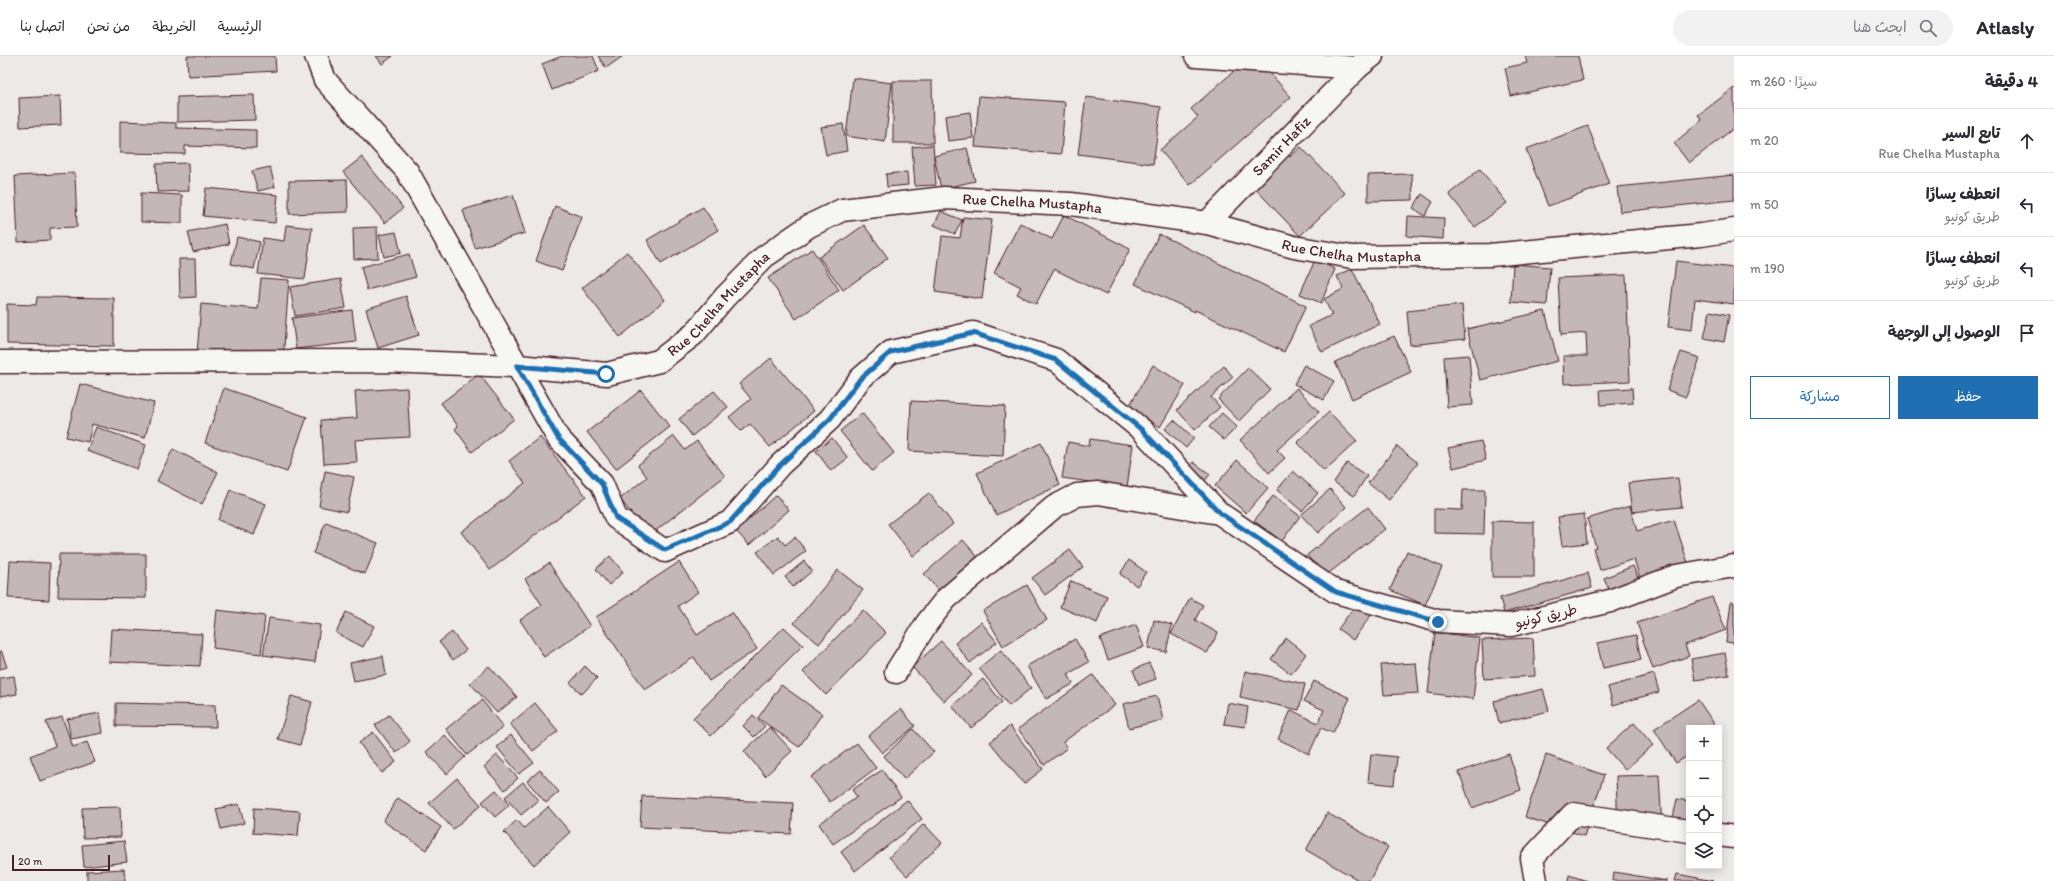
<!DOCTYPE html>
<html lang="ar">
<meta charset="utf-8">
<style>
:root{--surface:#fff;--page:#f2f2f3;--text:#2b2b33;--muted:#7c7c81;--line:#e1e1e2;--accent:#1f6fb2}
body{margin:0;font-family:Itim,"Playpen Sans Arabic",sans-serif;background:var(--page);color:var(--text);direction:rtl}
.controls{position:absolute;right:12px;bottom:12px;display:grid;overflow:hidden;border-radius:0px;box-shadow:0 2px 10px #0003}
.controls button{width:36px;height:36px;display:grid;place-items:center;padding:0;border:0;border-bottom:1px solid var(--line);background:var(--surface);color:var(--text);font:20px sans-serif}
.scale{position:absolute;left:12px;bottom:10px;width:98px;box-sizing:border-box;padding-left:4px;border:2px solid #4a1f2b;border-top:0;font-size:11px;line-height:14px;white-space:nowrap;color:#4a1f2b;-webkit-text-stroke:3px #f6f6f2;paint-order:stroke}
.stop{position:absolute;width:12px;height:12px;margin:-9px;border:3px solid #1f6fb2;border-radius:50%;background:#fff}
.stop.end{background:#1f6fb2;border-color:#fff;box-shadow:0 1px 4px #0008}
.list{margin:0;padding:0;list-style:none}
h2{display:flex;justify-content:space-between;align-items:center;height:52px;margin:0;padding:0 16px;font-size:17px}
h2 small{font-size:13px;font-weight:400;color:var(--muted)}
.list li{display:grid;grid-template-columns:26px 1fr auto;gap:12px;align-items:center;box-sizing:border-box;height:64px;padding:0 16px;border-top:1px solid var(--line)}
.list b{display:block;font-size:15px;white-space:nowrap}
.list p{margin:0;font-size:13px;white-space:nowrap;color:var(--muted)}
.list em{font-size:13px;font-style:normal;color:var(--muted)}
.actions{display:flex;gap:8px;padding:12px 16px}
.actions a{flex:1;padding:9px 0;border:1px solid var(--accent);border-radius:0px;text-align:center;font-size:14px;color:var(--accent)}
.actions .main{background:var(--accent);color:#fff}
.icon{flex:none;width:22px;height:22px;fill:none;stroke:currentColor;stroke-width:2;stroke-linecap:round;stroke-linejoin:round}
.map{position:relative;flex:none;width:1734px;height:825px;overflow:hidden;direction:ltr}
header{display:flex;align-items:center;gap:24px;box-sizing:border-box;height:56px;padding:0 20px;background:var(--surface);border-bottom:1px solid var(--line)}
header strong{font-size:19px}
nav{display:flex;gap:22px;margin-inline-start:auto;font-size:14px}
.search{width:280px;height:36px;background:var(--page);display:flex;align-items:center;gap:10px;box-sizing:border-box;padding:0 14px;border-radius:22px;color:var(--muted);font-size:15px}
main{display:flex}
aside{flex:1;background:var(--surface)}
.map>svg:first-child{display:block}
</style>
<header>
<strong>Atlasly</strong>
<div class="search"><svg class="icon" aria-label="search" viewBox="0 0 24 24"><circle cx="10" cy="10" r="6"/><path d="M15 15l6 6"/></svg>ابحث هنا</div>
<nav><a>الرئيسية</a><a>الخريطة</a><a>من نحن</a><a>اتصل بنا</a></nav>
</header>
<main>
<aside>
<h2>4 دقيقة<small>سيرًا · 260 m</small></h2>
<ul class="list">
<li><svg class="icon" aria-label="ahead" viewBox="0 0 24 24"><path d="M12 20V5M6 11l6-6 6 6"/></svg><div><b>تابع السير</b><p>Rue Chelha Mustapha</p></div><em>20 m</em></li>
<li><svg class="icon" aria-label="left" viewBox="0 0 24 24"><path d="M17 20v-9H6M10 6l-5 5 5 5"/></svg><div><b>انعطف يسارًا</b><p>طريق كونيو</p></div><em>50 m</em></li>
<li><svg class="icon" aria-label="left" viewBox="0 0 24 24"><path d="M17 20v-9H6M10 6l-5 5 5 5"/></svg><div><b>انعطف يسارًا</b><p>طريق كونيو</p></div><em>190 m</em></li>
<li><svg class="icon" aria-label="arrive" viewBox="0 0 24 24"><path d="M6 21V4h12l-3 4 3 4H6"/></svg><div><b>الوصول إلى الوجهة</b></div></li>
</ul>
<div class="actions"><a class="main">حفظ</a><a>مشاركة</a></div>
</aside>
<div class="map">
<svg width="1734" height="825" viewBox="0 0 1734 825">
<rect width="100%" height="100%" fill="#ece9e6"/>
<filter id="ink" filterUnits="userSpaceOnUse"><feTurbulence type="fractalNoise" baseFrequency=".025" numOctaves="2"/><feDisplacementMap in="SourceGraphic" scale="8" xChannelSelector="R" yChannelSelector="G"/><feConvolveMatrix kernelMatrix="1 2 1 2 8 2 1 2 1" color-interpolation-filters="sRGB"/></filter>
<g filter="url(#ink)">
<!-- building -->
<path fill="#c4b7b7" stroke="#4a1f2b" d="M 187,0 L 275,0 L 276,15 L 188,20 Z
M 376,0 L 393,0 L 382,8 Z
M 562,0 L 593,0 L 599,15 L 552,34 L 542,8 Z
M 598,0 L 623,0 L 606,12 Z
M 1251,0 L 1255,0 L 1291,41 L 1190,129 L 1160,94 L 1198,61 L 1191,53 Z
M 1525,0 L 1578,0 L 1583,24 L 1511,40 L 1505,12 L 1527,7 Z
M 853,22 L 892,27 L 885,86 L 846,80 Z
M 893,25 L 932,25 L 933,87 L 893,87 Z
M 1734,32 L 1734,72 L 1689,107 L 1674,87 L 1702,64 L 1698,59 Z
M 254,39 L 255,64 L 177,66 L 177,41 Z
M 60,40 L 61,69 L 20,71 L 19,42 Z
M 979,40 L 1065,46 L 1061,98 L 975,91 Z
M 1086,41 L 1161,51 L 1153,108 L 1078,98 Z
M 970,56 L 973,82 L 948,85 L 945,60 Z
M 120,65 L 176,67 L 176,72 L 256,74 L 256,92 L 185,90 L 185,98 L 120,97 Z
M 843,68 L 847,95 L 826,99 L 821,71 Z
M 1588,70 L 1609,128 L 1548,150 L 1526,93 Z
M 933,89 L 936,129 L 915,130 L 912,91 Z
M 1301,91 L 1345,137 L 1300,180 L 1250,127 L 1284,95 L 1290,101 Z
M 967,92 L 975,125 L 941,133 L 934,100 Z
M 362,101 L 403,152 L 385,167 L 343,116 Z
M 188,107 L 189,135 L 157,136 L 156,108 Z
M 270,111 L 275,131 L 258,135 L 252,115 Z
M 1480,113 L 1507,147 L 1475,171 L 1449,138 Z
M 907,116 L 908,129 L 887,131 L 886,118 Z
M 75,117 L 77,171 L 50,172 L 50,184 L 18,186 L 15,120 Z
M 1412,118 L 1413,144 L 1368,145 L 1368,119 Z
M 1734,119 L 1734,144 L 1620,156 L 1617,131 Z
M 347,124 L 348,156 L 289,158 L 289,125 Z
M 206,132 L 278,139 L 275,167 L 203,160 Z
M 141,137 L 182,139 L 182,167 L 141,166 Z
M 1422,138 L 1433,146 L 1425,160 L 1413,152 Z
M 513,139 L 525,177 L 475,192 L 463,154 Z
M 555,150 L 582,161 L 562,215 L 536,205 Z
M 703,151 L 718,174 L 661,208 L 647,184 Z
M 941,155 L 962,164 L 955,178 L 934,169 Z
M 1064,159 L 1130,193 L 1106,239 L 1054,213 L 1036,248 L 1017,238 L 1021,231 L 994,217 L 1020,167 L 1052,183 Z
M 1408,160 L 1444,162 L 1443,183 L 1407,180 Z
M 963,161 L 992,164 L 982,243 L 935,236 L 942,180 L 960,182 Z
M 225,168 L 229,188 L 193,196 L 188,176 Z
M 286,169 L 312,172 L 305,223 L 258,218 L 263,182 L 284,185 Z
M 864,169 L 888,202 L 843,234 L 819,201 Z
M 377,171 L 378,202 L 354,203 L 353,172 Z
M 396,176 L 401,197 L 384,201 L 379,179 Z
M 1159,178 L 1306,250 L 1284,296 L 1195,254 L 1195,256 L 1135,228 Z
M 237,181 L 260,186 L 254,213 L 231,208 Z
M 812,193 L 839,234 L 796,263 L 768,222 Z
M 627,196 L 665,244 L 620,281 L 582,232 Z
M 409,198 L 416,221 L 367,234 L 361,211 Z
M 179,203 L 195,203 L 196,241 L 180,242 Z
M 1315,204 L 1335,213 L 1321,247 L 1300,238 Z
M 1676,205 L 1734,212 L 1734,248 L 1695,243 L 1692,274 L 1668,271 Z
M 1513,208 L 1550,211 L 1547,249 L 1511,246 Z
M 1352,213 L 1380,268 L 1322,296 L 1309,270 L 1332,259 L 1324,243 L 1343,233 L 1337,220 Z
M 1626,219 L 1630,325 L 1564,328 L 1563,300 L 1587,300 L 1586,277 L 1561,279 L 1558,222 Z
M 261,222 L 289,224 L 283,304 L 197,298 L 201,248 L 258,253 Z
M 341,223 L 346,252 L 295,260 L 290,231 Z
M 406,240 L 419,279 L 378,292 L 366,253 Z
M 37,241 L 114,242 L 114,290 L 7,288 L 7,248 L 36,249 Z
M 1462,249 L 1465,283 L 1410,289 L 1407,255 Z
M 352,254 L 356,286 L 296,293 L 292,262 Z
M 1545,255 L 1558,305 L 1480,324 L 1467,273 Z
M 1710,255 L 1729,259 L 1724,286 L 1704,282 Z
M 1394,280 L 1411,316 L 1352,343 L 1335,306 Z
M 1681,296 L 1700,302 L 1686,341 L 1667,334 Z
M 1469,299 L 1473,349 L 1447,351 L 1444,301 Z
M 771,302 L 814,355 L 770,391 L 750,368 L 741,375 L 729,361 L 751,343 L 739,328 Z
M 1153,309 L 1185,329 L 1160,371 L 1128,352 Z
M 1304,309 L 1334,325 L 1324,344 L 1294,328 Z
M 1224,310 L 1233,321 L 1211,341 L 1220,351 L 1195,374 L 1177,354 Z
M 1248,312 L 1270,333 L 1239,365 L 1218,343 Z
M 479,318 L 514,363 L 472,396 L 455,373 L 458,370 L 441,347 Z
M 80,328 L 154,347 L 145,382 L 92,368 L 88,386 L 66,381 Z
M 224,332 L 307,361 L 287,416 L 205,387 Z
M 407,332 L 410,381 L 355,384 L 357,406 L 324,408 L 321,364 L 357,362 L 355,335 Z
M 1297,332 L 1319,356 L 1277,394 L 1285,402 L 1269,417 L 1240,384 Z
M 1632,332 L 1633,347 L 1601,349 L 1600,334 Z
M 641,334 L 670,371 L 616,413 L 587,376 Z
M 714,335 L 728,351 L 692,380 L 679,363 Z
M 911,345 L 1005,350 L 1003,400 L 909,395 Z
M 1329,356 L 1357,385 L 1324,415 L 1297,386 Z
M 862,357 L 894,397 L 872,415 L 840,375 Z
M 1222,357 L 1237,371 L 1224,384 L 1209,371 Z
M 1174,364 L 1194,382 L 1186,392 L 1165,373 Z
M 96,371 L 146,389 L 137,413 L 87,395 Z
M 674,380 L 685,394 L 697,385 L 725,420 L 649,480 L 620,443 L 647,421 L 638,409 Z
M 540,381 L 586,440 L 490,514 L 461,476 L 525,427 L 509,405 Z
M 832,382 L 848,402 L 831,415 L 816,395 Z
M 1090,383 L 1133,389 L 1127,431 L 1062,422 L 1068,386 L 1089,390 Z
M 1481,385 L 1486,404 L 1453,412 L 1448,392 Z
M 1041,387 L 1060,429 L 996,459 L 977,417 Z
M 1397,390 L 1418,407 L 1389,444 L 1368,427 Z
M 173,393 L 218,416 L 202,448 L 157,425 Z
M 1237,404 L 1268,432 L 1246,457 L 1215,430 Z
M 1193,406 L 1210,418 L 1202,429 L 1185,417 Z
M 1347,407 L 1367,420 L 1354,440 L 1334,426 Z
M 325,415 L 354,421 L 347,456 L 319,450 Z
M 1293,415 L 1318,437 L 1302,455 L 1277,434 Z
M 1678,422 L 1682,451 L 1632,456 L 1628,427 Z
M 1330,433 L 1346,451 L 1318,477 L 1301,459 Z
M 230,434 L 266,448 L 254,479 L 218,464 Z
M 1463,434 L 1485,434 L 1484,478 L 1434,477 L 1434,453 L 1462,454 Z
M 929,437 L 953,468 L 913,500 L 888,468 Z
M 776,439 L 789,454 L 749,489 L 736,475 Z
M 1273,440 L 1300,460 L 1282,485 L 1254,465 Z
M 1630,450 L 1637,475 L 1674,464 L 1688,507 L 1640,522 L 1634,503 L 1600,514 L 1593,492 L 1596,491 L 1587,463 Z
M 1368,451 L 1385,473 L 1324,521 L 1307,499 Z
M 1584,458 L 1587,487 L 1562,490 L 1558,461 Z
M 1492,465 L 1534,466 L 1534,521 L 1492,521 Z
M 326,466 L 378,487 L 365,518 L 313,497 Z
M 778,480 L 785,489 L 795,481 L 806,495 L 774,519 L 757,496 Z
M 963,484 L 981,505 L 942,538 L 924,518 Z
M 1070,494 L 1083,511 L 1045,539 L 1032,522 Z
M 1407,495 L 1442,511 L 1425,549 L 1390,534 Z
M 59,498 L 146,498 L 146,542 L 58,541 Z
M 610,500 L 623,516 L 609,529 L 596,513 Z
M 1129,504 L 1146,516 L 1137,530 L 1120,518 Z
M 10,505 L 50,507 L 49,544 L 8,542 Z
M 804,505 L 812,515 L 793,531 L 785,521 Z
M 679,506 L 698,536 L 678,550 L 697,579 L 732,556 L 757,593 L 709,625 L 694,601 L 645,634 L 596,561 Z
M 549,507 L 590,570 L 544,601 L 520,564 L 542,549 L 525,523 Z
M 1633,510 L 1639,524 L 1610,536 L 1604,522 Z
M 838,514 L 863,534 L 819,588 L 794,567 Z
M 1588,517 L 1592,532 L 1504,557 L 1500,542 Z
M 1071,525 L 1107,540 L 1097,567 L 1060,551 Z
M 1027,529 L 1047,564 L 1003,590 L 983,555 Z
M 1712,541 L 1726,574 L 1685,589 L 1689,600 L 1653,613 L 1637,567 Z
M 1190,542 L 1203,549 L 1195,564 L 1218,577 L 1207,597 L 1171,578 Z
M 1731,546 L 1734,546 L 1734,587 L 1726,586 Z
M 1357,547 L 1372,558 L 1353,584 L 1338,573 Z
M 217,554 L 265,560 L 261,598 L 213,592 Z
M 863,554 L 886,577 L 826,639 L 803,616 Z
M 346,556 L 374,570 L 363,591 L 336,577 Z
M 269,562 L 320,569 L 315,606 L 263,599 Z
M 1154,564 L 1172,569 L 1166,596 L 1148,592 Z
M 981,566 L 997,586 L 970,607 L 955,587 Z
M 1136,569 L 1144,591 L 1108,604 L 1100,582 Z
M 784,571 L 803,589 L 711,680 L 693,662 Z
M 111,573 L 202,578 L 200,610 L 109,606 Z
M 452,576 L 466,594 L 453,604 L 439,586 Z
M 1435,576 L 1480,582 L 1473,643 L 1428,637 Z
M 1636,579 L 1641,604 L 1603,612 L 1597,587 Z
M 1286,582 L 1306,598 L 1291,618 L 1271,603 Z
M 1533,582 L 1535,620 L 1484,623 L 1482,584 Z
M 1075,583 L 1089,606 L 1068,618 L 1073,628 L 1046,643 L 1027,610 Z
M 941,585 L 972,619 L 944,645 L 912,611 Z
M 1,594 L 7,611 L 0,613 L 0,595 Z
M 1001,594 L 1031,632 L 1009,650 L 979,612 Z
M 1725,597 L 1729,619 L 1695,624 L 1691,603 Z
M 383,600 L 386,619 L 354,625 L 350,607 Z
M 1149,607 L 1156,623 L 1139,629 L 1133,614 Z
M 1416,607 L 1419,637 L 1384,639 L 1381,609 Z
M 489,610 L 517,641 L 497,657 L 470,627 Z
M 585,610 L 597,622 L 582,638 L 570,627 Z
M 1245,615 L 1305,628 L 1299,654 L 1240,641 Z
M 1654,618 L 1659,636 L 1613,649 L 1608,631 Z
M 1093,619 L 1115,649 L 1063,686 L 1067,692 L 1044,709 L 1018,673 Z
M 14,620 L 17,638 L 0,641 L 0,622 Z
M 983,623 L 1002,646 L 971,672 L 952,650 Z
M 1314,625 L 1350,642 L 1333,677 L 1321,672 L 1309,698 L 1278,683 L 1291,654 L 1318,667 L 1324,654 L 1304,645 Z
M 781,629 L 822,658 L 799,691 L 758,662 Z
M 1543,633 L 1549,655 L 1499,667 L 1494,645 Z
M 291,640 L 312,646 L 300,689 L 278,683 Z
M 1157,640 L 1163,664 L 1129,672 L 1123,648 Z
M 482,644 L 503,671 L 467,699 L 446,673 Z
M 1698,644 L 1717,672 L 1689,672 L 1689,699 L 1676,707 L 1654,673 Z
M 116,647 L 215,649 L 216,671 L 116,670 Z
M 535,647 L 558,675 L 533,695 L 510,668 Z
M 1228,647 L 1248,651 L 1245,671 L 1224,668 Z
M 901,653 L 915,670 L 882,697 L 868,680 Z
M 100,657 L 103,677 L 71,683 L 67,663 Z
M 389,659 L 410,685 L 396,697 L 375,669 Z
M 753,659 L 765,670 L 754,681 L 743,670 Z
M 62,661 L 73,691 L 87,686 L 95,706 L 40,725 L 30,700 L 55,690 L 46,666 Z
M 1634,667 L 1653,689 L 1625,714 L 1606,692 Z
M 1010,670 L 1043,713 L 1024,728 L 990,686 Z
M 770,671 L 792,695 L 765,720 L 744,695 Z
M 913,673 L 934,696 L 904,723 L 884,700 Z
M 373,676 L 396,706 L 382,717 L 359,687 Z
M 445,679 L 465,701 L 447,718 L 426,696 Z
M 511,679 L 534,707 L 519,718 L 497,691 Z
M 857,687 L 876,712 L 830,746 L 811,721 Z
M 1371,698 L 1397,701 L 1394,729 L 1368,726 Z
M 1509,698 L 1521,734 L 1472,752 L 1459,716 Z
M 497,699 L 518,722 L 505,734 L 484,711 Z
M 1546,699 L 1604,719 L 1584,780 L 1525,761 Z
M 540,714 L 559,736 L 546,747 L 527,725 Z
M 882,714 L 901,741 L 833,788 L 819,768 L 857,741 L 852,734 Z
M 1659,719 L 1662,772 L 1618,774 L 1616,720 Z
M 457,722 L 481,749 L 453,773 L 429,747 Z
M 523,726 L 539,744 L 521,759 L 505,741 Z
M 496,734 L 509,749 L 495,761 L 482,746 Z
M 642,740 L 793,747 L 791,778 L 640,771 Z
M 398,742 L 441,771 L 426,794 L 383,765 Z
M 1677,743 L 1689,745 L 1689,786 L 1669,781 Z
M 907,744 L 922,763 L 855,815 L 841,796 Z
M 239,748 L 244,767 L 221,773 L 216,753 Z
M 120,751 L 121,781 L 83,782 L 82,752 Z
M 548,751 L 570,776 L 534,809 L 504,776 L 517,764 L 524,772 Z
M 254,752 L 300,755 L 298,780 L 253,777 Z
M 1327,757 L 1388,791 L 1369,825 L 1360,825 L 1306,794 Z
M 924,768 L 942,787 L 907,820 L 889,801 Z
M 124,785 L 127,806 L 84,811 L 82,789 Z
M 124,813 L 125,825 L 87,825 L 87,815 Z
M 1614,816 L 1667,825 L 1613,825 Z
M 1677,818 L 1713,825 L 1675,825 Z
M 1569,819 L 1587,825 L 1568,825 Z"/>
<g fill="none" stroke-linecap="round" stroke-linejoin="round">
<defs>
<g id="street">
<path d="M 316,0 L 325,24 L 407,115 L 558,382 L 602,428 L 616,462 L 665,495 L 730,466 L 780,409 L 830,363 L 860,323 L 891,296 L 973,277 L 1056,304 L 1142,374 L 1219,457 L 1336,536 L 1438,565 L 1511,569 L 1610,545 L 1676,520 L 1734,510"/>
<path d="M 1196,0 L 1357,12"/>
<path id="s1" d="M 1207,167 L 1357,12 L 1372,0"/>
<path id="s2" d="M 0,306 L 385,305 L 517,310 L 607,318 L 659,305 L 694,278 L 725,241 L 764,201 L 809,170 L 842,154 L 944,142 L 1071,148 L 1207,167 L 1294,191 L 1352,201 L 1490,199 L 1701,179 L 1734,174"/>
<path d="M 896,616 L 927,567 L 946,543 L 1054,451 L 1077,439 L 1098,437 L 1219,457"/>
<path d="M 1719,779 L 1734,781"/>
<path d="M 1536,825 L 1532,802 L 1573,758 L 1689,775"/>
</g>
</defs>
<!-- street casing -->
<use href="#street" stroke="#4a1f2b" stroke-width="25"/>
<!-- street -->
<use href="#street" stroke="#f6f6f2" stroke-width="22"/>
</g>
</g>
<g fill="none" stroke-linecap="round" stroke-linejoin="round" filter="url(#ink)">
<!-- route -->
<path stroke="#1f6fb2" stroke-width="5" d="M 606,318 L 517,310 L 558,382 L 602,428 L 616,462 L 665,494 L 730,466 L 780,409 L 830,363 L 860,323 L 891,296 L 973,277 L 1056,304 L 1142,374 L 1220,457 L 1336,536 L 1438,566"/>
</g>
<g text-anchor="middle" dominant-baseline="central" stroke-width="3.5" stroke-linejoin="round" paint-order="stroke">
<!-- street labels -->
<g font-size="15" fill="#4a1f2b" stroke="#f6f6f2">
<text stroke="none"><textPath href="#s1" startOffset="107">Samir Hafiz</textPath></text>
<text stroke="none"><textPath href="#s2" startOffset="1092">Rue Chelha Mustapha</textPath></text>
<text stroke="none"><textPath href="#s2" startOffset="1416">Rue Chelha Mustapha</textPath></text>
<text stroke="none"><textPath href="#s2" startOffset="744">Rue Chelha Mustapha</textPath></text>
<text transform="translate(1546 560) rotate(-13)">طريق كونيو</text>
</g>
</g>
</svg>
<div class="controls">
<button>+</button>
<button>−</button>
<button><svg class="icon" aria-label="locate" viewBox="0 0 24 24"><circle cx="12" cy="12" r="6"/><path d="M12 2v4M12 18v4M2 12h4M18 12h4"/></svg></button>
<button><svg class="icon" aria-label="layers" viewBox="0 0 24 24"><path d="M12 4l9 5-9 5-9-5zM3 14l9 5 9-5"/></svg></button>
</div>
<div class="scale">20 m</div>
<div class="stop" style="left:606px;top:318px"></div>
<div class="stop end" style="left:1438px;top:566px"></div>
</div>
</main>
